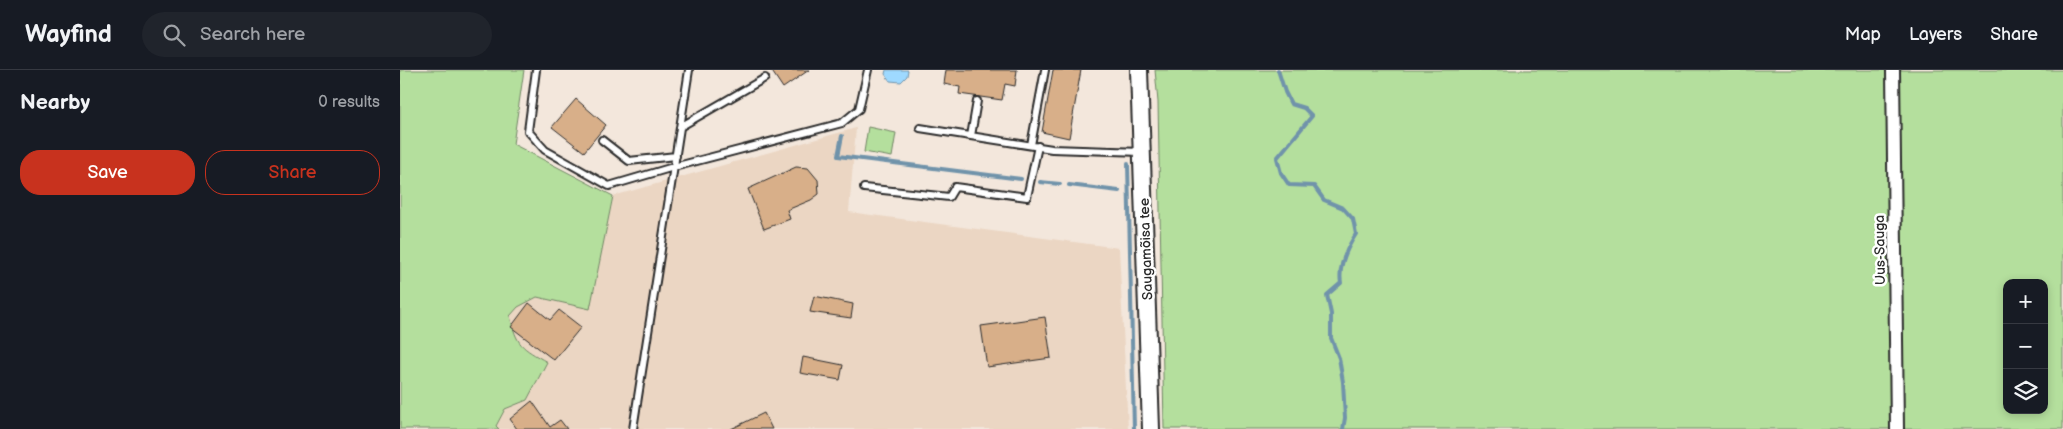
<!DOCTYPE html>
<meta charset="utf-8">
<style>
:root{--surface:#171b24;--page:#20242c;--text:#f1f3f6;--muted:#9ea1a6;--line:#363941;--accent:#c8321e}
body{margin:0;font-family:"Balsamiq Sans",sans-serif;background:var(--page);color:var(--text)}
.controls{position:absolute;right:15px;bottom:15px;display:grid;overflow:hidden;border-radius:10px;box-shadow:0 2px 8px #0003}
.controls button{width:45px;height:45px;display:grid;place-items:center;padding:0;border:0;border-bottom:1px solid var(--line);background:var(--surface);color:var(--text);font:25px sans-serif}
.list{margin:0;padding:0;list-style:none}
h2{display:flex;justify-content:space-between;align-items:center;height:65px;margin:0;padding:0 20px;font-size:21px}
h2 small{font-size:16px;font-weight:400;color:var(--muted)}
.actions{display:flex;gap:10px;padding:15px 20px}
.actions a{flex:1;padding:11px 0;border:1px solid var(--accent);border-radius:20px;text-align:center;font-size:18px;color:var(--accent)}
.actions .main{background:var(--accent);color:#fff}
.icon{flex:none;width:28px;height:28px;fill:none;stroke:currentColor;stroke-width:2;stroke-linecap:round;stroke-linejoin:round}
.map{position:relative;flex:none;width:1663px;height:359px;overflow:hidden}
header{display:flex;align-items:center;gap:30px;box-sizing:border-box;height:70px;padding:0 25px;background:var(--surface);border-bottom:1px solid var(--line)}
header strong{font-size:24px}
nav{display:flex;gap:28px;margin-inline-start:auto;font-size:18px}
.search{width:350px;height:45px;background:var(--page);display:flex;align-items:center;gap:12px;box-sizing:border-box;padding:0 18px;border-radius:28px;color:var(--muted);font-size:19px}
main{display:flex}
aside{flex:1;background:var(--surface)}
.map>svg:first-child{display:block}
</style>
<header>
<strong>Wayfind</strong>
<div class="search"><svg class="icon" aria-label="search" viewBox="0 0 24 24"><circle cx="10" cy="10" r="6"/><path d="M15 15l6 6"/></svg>Search here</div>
<nav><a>Map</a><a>Layers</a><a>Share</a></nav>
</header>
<main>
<aside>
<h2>Nearby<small>0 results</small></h2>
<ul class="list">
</ul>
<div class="actions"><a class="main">Save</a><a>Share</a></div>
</aside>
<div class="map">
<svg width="1663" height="359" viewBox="0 0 1663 359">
<rect width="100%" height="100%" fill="#f3e7dc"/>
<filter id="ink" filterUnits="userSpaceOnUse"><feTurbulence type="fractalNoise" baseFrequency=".02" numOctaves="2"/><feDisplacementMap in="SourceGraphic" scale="10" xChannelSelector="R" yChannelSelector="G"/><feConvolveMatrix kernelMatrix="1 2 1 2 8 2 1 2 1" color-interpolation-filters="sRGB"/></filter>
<g filter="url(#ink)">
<!-- built -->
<path fill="#ebd6c3" d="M 456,58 L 449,142 L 719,178 L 728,359 L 99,359 L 96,356 L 105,339 L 127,330 L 147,292 L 125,279 L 115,267 L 110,246 L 117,237 L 137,227 L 190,238 L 213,126 Z"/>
<!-- green -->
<path fill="#b4df9d" stroke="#708564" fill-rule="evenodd" d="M 0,0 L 124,0 L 113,74 L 213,126 L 190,239 L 137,227 L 118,237 L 110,246 C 117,276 121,277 147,292 L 127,330 L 105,339 L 96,356 L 99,359 L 0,359 Z
M 755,0 L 1663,0 L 1663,359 L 764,359 L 758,32 ZM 1607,213 L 1644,213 L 1644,340 L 1607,340 Z
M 468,57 L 496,63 L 492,87 L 464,82 Z"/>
<!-- water -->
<path fill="#9ed9ff" stroke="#7093aa" d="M 486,0 L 508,0 L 507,6 L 501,12 L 490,11 L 485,4 Z"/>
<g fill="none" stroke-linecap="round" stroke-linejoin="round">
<!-- stream -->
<path stroke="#7093aa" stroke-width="4" d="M 878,0 L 885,22 L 891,34 L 904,38 L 912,46 L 877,88 L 881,103 L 889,115 L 914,116 L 924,130 L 943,138 L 953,149 L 956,164 C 947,178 938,196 941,213 L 927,225 L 931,244 L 931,268 L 939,288 L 943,312 L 945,348 L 943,359
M 442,66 L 438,86 L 621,109
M 728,94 L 734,359
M 640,112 L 660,114
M 669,115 L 719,121"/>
</g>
<!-- building -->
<path fill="#d8af89" stroke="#2b2b2b" d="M 371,0 L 409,0 L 383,18 Z
M 546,0 L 617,0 L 615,16 L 605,14 L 602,30 L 559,24 L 560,17 L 544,14 Z
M 653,0 L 681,0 L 669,68 L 642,62 Z
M 176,29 L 206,55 L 184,82 L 152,57 Z
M 396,97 L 408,98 L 418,110 L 419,124 L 411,130 L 387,140 L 390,149 L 364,159 L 348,119 Z
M 414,226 L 453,234 L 451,248 L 410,242 Z
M 129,233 L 150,250 L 159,240 L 181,257 L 154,290 L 111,257 Z
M 645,247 L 651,288 L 587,297 L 581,256 Z
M 403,287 L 443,295 L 440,310 L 400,303 Z
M 132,331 L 150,357 L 160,350 L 167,359 L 117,359 L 110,349 Z
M 364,343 L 372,359 L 331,359 Z"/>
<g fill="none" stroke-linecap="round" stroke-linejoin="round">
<defs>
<path id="service" d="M 136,0 L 128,61 L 145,80 L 209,116 L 270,98 L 442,53 L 459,39 L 468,0
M 280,57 L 365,8
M 520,58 L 652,79 L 742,82
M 571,66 L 577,31
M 202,70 L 229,91 L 276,86
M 631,75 L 645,0
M 464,118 L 549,127 L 555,117 L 627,127 L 638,76
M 233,359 L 289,0"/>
<path id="minor" d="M 1493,0 L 1497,359"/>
<path id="tertiary" d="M 739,0 L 751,359"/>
</defs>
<!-- service casing -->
<use href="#service" stroke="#2b2b2b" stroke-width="10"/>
<!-- minor casing -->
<use href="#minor" stroke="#2b2b2b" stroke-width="16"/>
<!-- tertiary casing -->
<use href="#tertiary" stroke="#2b2b2b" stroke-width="20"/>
<!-- service -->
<use href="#service" stroke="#fff" stroke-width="6"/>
<!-- minor -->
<use href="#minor" stroke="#fff" stroke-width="12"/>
<!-- tertiary -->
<use href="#tertiary" stroke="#fff" stroke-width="16"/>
</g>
</g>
<g text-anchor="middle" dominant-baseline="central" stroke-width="5" stroke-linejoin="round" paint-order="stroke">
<!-- street labels -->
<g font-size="14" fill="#2b2b2b" stroke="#fff">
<text transform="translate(746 179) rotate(-92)">Saugamõisa tee</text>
<text transform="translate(1480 180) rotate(-91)">Uus-Sauga</text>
</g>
</g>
</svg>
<div class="controls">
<button>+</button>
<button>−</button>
<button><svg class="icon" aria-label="layers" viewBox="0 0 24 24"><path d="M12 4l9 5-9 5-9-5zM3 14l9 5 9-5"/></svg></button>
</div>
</div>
</main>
